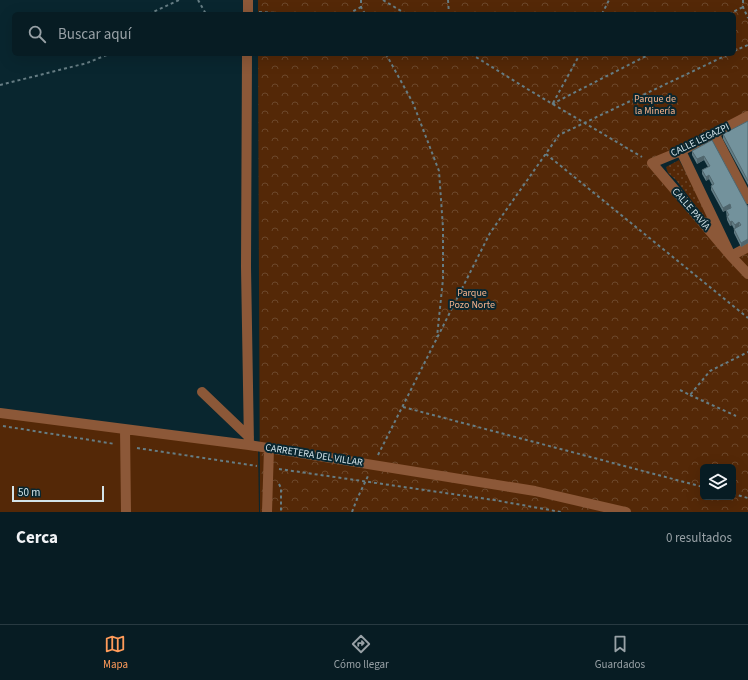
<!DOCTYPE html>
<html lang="es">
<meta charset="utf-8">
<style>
:root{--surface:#071c23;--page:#10252b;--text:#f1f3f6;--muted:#98a1a6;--line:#283a41;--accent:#ff9b5a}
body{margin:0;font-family:"Source Sans 3",sans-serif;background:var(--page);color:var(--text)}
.controls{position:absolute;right:12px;bottom:12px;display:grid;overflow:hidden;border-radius:6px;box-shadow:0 4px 16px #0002}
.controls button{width:36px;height:36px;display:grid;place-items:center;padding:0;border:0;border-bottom:1px solid var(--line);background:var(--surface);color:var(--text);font:20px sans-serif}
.scale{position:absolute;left:12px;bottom:10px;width:92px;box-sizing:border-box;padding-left:4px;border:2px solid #d3e3e9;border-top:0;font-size:11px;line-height:14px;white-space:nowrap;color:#d3e3e9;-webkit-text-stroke:3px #09262f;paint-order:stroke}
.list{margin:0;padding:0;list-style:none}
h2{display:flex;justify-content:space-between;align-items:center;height:52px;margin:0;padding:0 16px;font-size:17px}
h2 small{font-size:13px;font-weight:400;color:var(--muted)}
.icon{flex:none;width:22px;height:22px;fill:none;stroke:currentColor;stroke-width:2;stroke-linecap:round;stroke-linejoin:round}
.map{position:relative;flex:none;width:748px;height:512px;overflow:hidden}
.search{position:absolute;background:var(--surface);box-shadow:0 4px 16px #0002;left:12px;right:12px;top:12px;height:44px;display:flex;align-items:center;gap:10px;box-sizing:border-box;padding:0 14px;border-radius:6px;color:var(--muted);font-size:15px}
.sheet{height:112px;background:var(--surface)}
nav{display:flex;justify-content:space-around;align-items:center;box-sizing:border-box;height:56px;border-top:1px solid var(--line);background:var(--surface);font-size:11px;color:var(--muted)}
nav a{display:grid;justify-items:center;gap:2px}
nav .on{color:var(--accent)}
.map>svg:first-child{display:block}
</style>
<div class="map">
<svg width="748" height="512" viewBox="0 0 748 512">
<defs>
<pattern id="forest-crowns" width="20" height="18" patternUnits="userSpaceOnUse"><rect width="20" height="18" fill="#542807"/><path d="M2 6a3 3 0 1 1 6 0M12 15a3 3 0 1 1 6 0" fill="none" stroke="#6c472b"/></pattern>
<pattern id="garden-dots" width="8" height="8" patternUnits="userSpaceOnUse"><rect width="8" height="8" fill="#542807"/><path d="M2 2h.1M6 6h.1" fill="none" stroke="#6c472b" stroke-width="1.8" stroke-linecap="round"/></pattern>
</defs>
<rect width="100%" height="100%" fill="#09262f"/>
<!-- grass -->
<path fill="#542807" d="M 0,413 L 258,446 L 259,512 L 0,512 Z"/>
<!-- forest -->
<path fill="url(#forest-crowns)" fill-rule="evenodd" d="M 258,0 L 748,0 L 748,115 L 652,163 L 731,256 L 748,247 L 748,512 L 260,512 L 258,54 L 734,54 L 734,14 L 258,14 ZM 703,467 L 733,467 L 733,497 L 703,497 Z"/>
<!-- garden -->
<path fill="url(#garden-dots)" d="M 679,160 L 717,229 L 714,230 L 676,180 L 668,173 L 666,167 Z"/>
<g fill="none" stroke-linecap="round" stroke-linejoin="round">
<!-- path -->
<path stroke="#667d84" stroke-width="2" stroke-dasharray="3 3" stroke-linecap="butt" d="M 198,0 L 206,14
M 361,0 L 361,7 L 365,14
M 383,0 L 406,14
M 448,0 L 449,14
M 743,0 L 743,7 L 748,18
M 259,12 L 295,14
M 149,14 L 179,0
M 348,14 L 361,7
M 602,14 L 609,0
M 729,14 L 743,7
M 734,51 L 748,45
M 386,54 L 413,103 L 439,171 L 443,228 L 443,279 L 437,337
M 471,54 L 529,90 L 642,157
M 0,85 L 87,63 L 109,54
M 553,103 L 580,54
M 552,104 L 650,54
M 546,154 L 748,318
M 680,390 L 690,395 L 710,371 L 748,352
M 690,395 L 736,416
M 403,407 L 703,487
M 3,426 L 115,444
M 137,448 L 257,466
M 378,455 L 490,233 L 559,135 L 729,54
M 279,469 L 494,500 L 561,512
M 279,484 L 281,488 L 281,512
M 733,494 L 748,498
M 352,512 L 357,499 L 368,476"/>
<!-- minor -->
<path stroke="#8c5838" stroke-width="10" d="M 248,14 L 248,0
M 247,54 L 246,267 L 249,445
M 748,116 L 681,151 L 652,163 L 731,256 L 748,274
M 714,133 L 748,199
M 681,151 L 731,256 L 748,247
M 202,392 L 249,437
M 0,413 L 249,445 L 535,491 L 626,512
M 125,429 L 126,512
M 267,512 L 269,448"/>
</g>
<!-- wall -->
<path fill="#637e86" d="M 748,121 L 748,185 L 723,139 L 723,134 Z
M 712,140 L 748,207 L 748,243 L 741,247 L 734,233 L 734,229 L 732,225 L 730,226 L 727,220 L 726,210 L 730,209 L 730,208 L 723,212 L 711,190 L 711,186 L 712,185 L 709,179 L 706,181 L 702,174 L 702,170 L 708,167 L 704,160 L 697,164 L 692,155 L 692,151 Z"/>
<!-- shaded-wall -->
<path fill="#50666d" d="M 704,156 L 704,160 L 697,164 L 697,159 Z
M 709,175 L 709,179 L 706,181 L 706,177 Z
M 730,204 L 730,208 L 723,212 L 723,208 Z
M 732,221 L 732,225 L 730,226 L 730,222 Z
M 739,222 L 739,227 L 735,229 L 735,225 Z
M 748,239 L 748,243 L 741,247 L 741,243 Z"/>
<!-- building -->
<path fill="#73929c" stroke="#50666d" d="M 748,121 L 748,181 L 723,134 Z
M 712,140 L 748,207 L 748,239 L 741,243 L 734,229 L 741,225 L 739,222 L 735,225 L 732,221 L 730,222 L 727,216 L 729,215 L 726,210 L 731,208 L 730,204 L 723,208 L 711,186 L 714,184 L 709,175 L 706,177 L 702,170 L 710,166 L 704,156 L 697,159 L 692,151 Z"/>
<g text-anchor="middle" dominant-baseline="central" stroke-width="4" stroke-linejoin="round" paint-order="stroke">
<!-- park labels -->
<g font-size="10" fill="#f5b38c" stroke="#09262f">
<text x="655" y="99">Parque de<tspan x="655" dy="12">la Minería</tspan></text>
<text x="472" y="293">Parque<tspan x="472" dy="12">Pozo Norte</tspan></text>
</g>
<!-- street labels -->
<g font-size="10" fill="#d3e3e9" stroke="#09262f">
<text transform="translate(700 140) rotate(-26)">CALLE LEGAZPI</text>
<text transform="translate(691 209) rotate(49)">CALLE PAVÍA</text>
<text transform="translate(314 455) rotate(9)">CARRETERA DEL VILLAR</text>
</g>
</g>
</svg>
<div class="controls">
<button><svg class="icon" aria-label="layers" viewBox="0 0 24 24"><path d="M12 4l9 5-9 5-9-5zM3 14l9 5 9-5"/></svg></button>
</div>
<div class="scale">50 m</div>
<div class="search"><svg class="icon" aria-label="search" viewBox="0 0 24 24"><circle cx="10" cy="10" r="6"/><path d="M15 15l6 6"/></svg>Buscar aquí</div>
</div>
<section class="sheet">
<h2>Cerca<small>0 resultados</small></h2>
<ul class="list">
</ul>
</section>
<nav>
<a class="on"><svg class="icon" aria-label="map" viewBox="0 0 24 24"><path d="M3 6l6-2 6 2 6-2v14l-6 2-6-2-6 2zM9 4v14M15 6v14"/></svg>Mapa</a>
<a><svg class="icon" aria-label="directions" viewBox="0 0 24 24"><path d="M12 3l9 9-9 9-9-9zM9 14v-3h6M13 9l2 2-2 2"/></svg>Cómo llegar</a>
<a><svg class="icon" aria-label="saved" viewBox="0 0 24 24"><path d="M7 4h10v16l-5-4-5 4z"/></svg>Guardados</a>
</nav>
